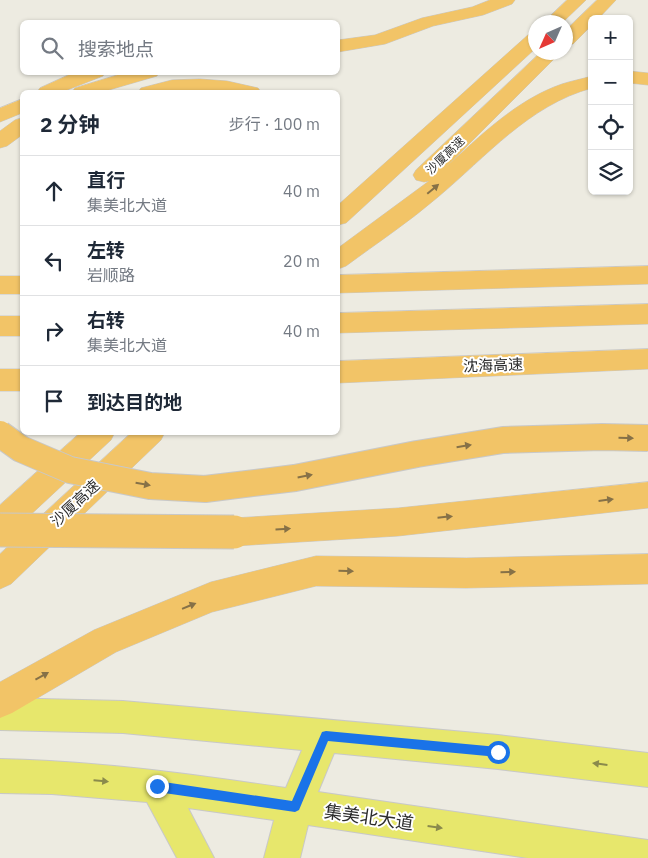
<!DOCTYPE html>
<html lang="zh">
<meta charset="utf-8">
<style>
:root{--surface:#fff;--page:#f6f6f7;--text:#1f2937;--muted:#747a83;--line:#e0e1e3}
body{margin:0;font-family:"IBM Plex Sans","Noto Sans SC",sans-serif;background:var(--page);color:var(--text)}
.controls{position:absolute;right:15px;top:15px;display:grid;overflow:hidden;border-radius:8px;box-shadow:0 1px 4px #0004}
.controls button{width:45px;height:45px;display:grid;place-items:center;padding:0;border:0;border-bottom:1px solid var(--line);background:var(--surface);color:var(--text);font:25px sans-serif}
.compass{position:absolute;left:528px;top:15px;width:45px;height:45px;border-radius:50%;background:var(--surface);box-shadow:0 1px 4px #0004;rotate:225deg}
.stop{position:absolute;width:15px;height:15px;margin:-11px;border:4px solid #1a73e8;border-radius:50%;background:#fff}
.stop.end{background:#1a73e8;border-color:#fff;box-shadow:0 1px 5px #0008}
.list{margin:0;padding:0;list-style:none}
h2{display:flex;justify-content:space-between;align-items:center;height:65px;margin:0;padding:0 20px;font-size:21px}
h2 small{font-size:16px;font-weight:400;color:var(--muted)}
.list li{display:grid;grid-template-columns:32px 1fr auto;gap:15px;align-items:center;box-sizing:border-box;height:70px;padding:0 20px;border-top:1px solid var(--line)}
.list b{display:block;font-size:19px;white-space:nowrap}
.list p{margin:0;font-size:16px;white-space:nowrap;color:var(--muted)}
.list em{font-size:16px;font-style:normal;color:var(--muted)}
.icon{flex:none;width:28px;height:28px;fill:none;stroke:currentColor;stroke-width:2;stroke-linecap:round;stroke-linejoin:round}
.map{position:relative;flex:none;width:648px;height:858px;overflow:hidden}
.search{position:absolute;background:var(--surface);box-shadow:0 1px 4px #0004;left:20px;top:20px;width:320px;height:55px;display:flex;align-items:center;gap:12px;box-sizing:border-box;padding:0 18px;border-radius:8px;color:var(--muted);font-size:19px}
.panel{position:absolute;background:var(--surface);box-shadow:0 1px 4px #0004;left:20px;top:90px;width:320px;height:345px;border-radius:8px}
.map>svg:first-child{display:block}
</style>
<div class="map">
<svg width="648" height="858" viewBox="0 0 648 858">
<rect width="100%" height="100%" fill="#edebe1"/>
<g fill="none" stroke-linecap="round" stroke-linejoin="round">
<defs>
<path id="major" d="M 0,698 L 123,701 L 498,735 L 648,753 L 648,787 L 498,769 L 334,753 L 318,792 L 648,840 L 648,858 L 528,858 L 308,825 L 300,858 L 264,858 L 274,820 L 188,808 L 214,858 L 177,858 L 147,802 L 52,794 L 0,793 L 0,759 C 96,761 190,774 286,788 L 302,750 L 123,733 L 0,730 Z"/>
<path id="highway" d="M 490,0 L 515,0 L 512,4 L 483,15 L 433,26 L 385,44 L 338,52 L 338,40 L 375,35 L 422,18 L 472,7 Z
M 567,0 L 586,0 L 563,22 L 544,22 Z
M 597,0 L 616,0 L 598,19 L 592,19 L 592,25 L 573,44 L 566,45 L 566,30 Z
M 536,33 L 536,48 L 346,223 L 338,225 L 338,205 L 529,34 Z
M 541,52 L 561,52 L 445,168 C 480,136 516,100 562,84 C 571,81 582,79 592,76 L 592,88 C 529,105 486,157 438,197 C 409,222 377,243 346,266 L 338,269 L 338,248 L 429,181 L 424,182 L 416,180 L 413,175 L 416,170 Z
M 629,71 L 648,73 L 648,85 L 629,83 Z
M 75,72 L 105,72 L 103,76 L 62,92 L 37,92 L 40,88 Z
M 127,72 L 159,72 L 157,76 L 102,92 L 72,92 L 75,88 Z
M 200,79 L 227,81 L 258,88 L 261,92 L 138,92 L 141,88 L 172,80 Z
M 22,99 L 22,113 L 0,122 L 0,108 Z
M 22,118 L 22,135 L 7,146 L 0,148 L 0,131 L 15,120 Z
M 648,266 L 648,284 L 338,293 L 338,275 Z
M 0,276 L 22,276 L 22,294 L 0,294 Z
M 648,304 L 648,324 L 338,333 L 338,313 Z
M 0,316 L 22,316 L 22,336 L 0,336 Z
M 648,349 L 648,369 L 338,383 L 338,361 Z
M 0,369 L 22,369 L 22,391 L 0,391 Z
M 81,432 L 115,432 L 111,440 L 10,534 L 0,538 L 0,505 Z
M 132,432 L 165,432 L 161,440 L 11,584 L 0,589 L 0,554 Z
M 648,482 L 648,508 L 398,536 L 234,546 L 223,542 L 219,532 L 223,522 L 234,518 L 398,508 Z
M 648,554 L 648,584 L 466,588 L 316,586 L 212,612 L 116,652 L 12,713 L 0,718 L 0,682 L 94,630 L 211,582 L 316,556 L 466,558 Z"/>
</defs>
<!-- major casing -->
<use href="#major" stroke="#c8c8c8" stroke-width="2"/>
<!-- highway casing -->
<use href="#highway" stroke="#c8c8c8" stroke-width="1"/>
<!-- major -->
<use href="#major" fill="#e7e76c" fill-rule="evenodd"/>
<!-- highway -->
<use href="#highway" fill="#f2c467" fill-rule="evenodd"/>
<defs>
<path id="highway-bridge-far1" d="M 0,434 L 21,449 L 70,470 L 150,486 L 205,489 L 295,478 L 417,454 L 503,440 L 602,437 L 648,438"/>
<path id="highway-bridge" d="M 0,530 L 234,532"/>
</defs>
<!-- highway-bridge-far1 casing -->
<use href="#highway-bridge-far1" stroke="#c8c8c8" stroke-width="28" stroke-linecap="butt"/>
<!-- highway-bridge casing -->
<use href="#highway-bridge" stroke="#c8c8c8" stroke-width="35" stroke-linecap="butt"/>
<!-- highway-bridge-far1 -->
<use href="#highway-bridge-far1" stroke="#f2c467" stroke-width="26"/>
<!-- highway-bridge -->
<use href="#highway-bridge" stroke="#f2c467" stroke-width="33"/>
</g>
<!-- one-way arrows -->
<defs><path id="oneway-solid" d="M-6-.8H1V-3.2L6.5 0L1 3.2V.8H-6Z" transform="scale(1.25)"/></defs>
<g fill="#867147">
<use href="#oneway-solid" transform="translate(433 189) rotate(-40)"/>
<use href="#oneway-solid" transform="translate(626 438) rotate(2)"/>
<use href="#oneway-solid" transform="translate(464 446) rotate(-9)"/>
<use href="#oneway-solid" transform="translate(305 476) rotate(-11)"/>
<use href="#oneway-solid" transform="translate(143 484) rotate(10)"/>
<use href="#oneway-solid" transform="translate(606 500) rotate(-7)"/>
<use href="#oneway-solid" transform="translate(445 517) rotate(-6)"/>
<use href="#oneway-solid" transform="translate(283 529) rotate(-3)"/>
<use href="#oneway-solid" transform="translate(346 571) rotate(1)"/>
<use href="#oneway-solid" transform="translate(508 572) rotate(-1)"/>
<use href="#oneway-solid" transform="translate(189 606) rotate(-22)"/>
<use href="#oneway-solid" transform="translate(42 676) rotate(-29)"/>
</g>
<g fill="#8a8a4c">
<use href="#oneway-solid" transform="translate(600 764) rotate(-173)"/>
<use href="#oneway-solid" transform="translate(101 781) rotate(5)"/>
<use href="#oneway-solid" transform="translate(435 827) rotate(8)"/>
</g>
<!-- route -->
<path fill="#1a73e8" d="M 326,731 L 498,747 L 502,748 L 503,752 L 502,756 L 498,757 L 328,741 L 299,810 L 295,812 L 157,792 L 153,790 L 151,786 L 153,783 L 157,781 L 292,801 L 322,732 Z"/>
<g text-anchor="middle" dominant-baseline="central" stroke-width="4" stroke-linejoin="round" paint-order="stroke">
<!-- far-street labels -->
<g font-size="12" fill="#2d2d2d" stroke="#fff">
<text transform="translate(445 155) rotate(-44)">沙厦高速</text>
</g>
<!-- street labels -->
<g font-size="15" fill="#2d2d2d" stroke="#fff">
<text transform="translate(493 365) rotate(-2)">沈海高速</text>
<text transform="translate(75 503) rotate(-43)">沙厦高速</text>
</g>
<!-- near-street labels -->
<g font-size="18" fill="#2d2d2d" stroke="#fff">
<text transform="translate(369 817) rotate(8)">集美北大道</text>
</g>
</g>
</svg>
<div class="controls">
<button>+</button>
<button>−</button>
<button><svg class="icon" aria-label="locate" viewBox="0 0 24 24"><circle cx="12" cy="12" r="6"/><path d="M12 2v4M12 18v4M2 12h4M18 12h4"/></svg></button>
<button><svg class="icon" aria-label="layers" viewBox="0 0 24 24"><path d="M12 4l9 5-9 5-9-5zM3 14l9 5 9-5"/></svg></button>
</div>
<svg class="compass" viewBox="-18 -18 36 36"><path d="M0-13l5 13h-10z" fill="#e53935"/><path d="M0 13l5-13h-10z" fill="#747a83"/></svg>
<div class="stop" style="left:498px;top:752px"></div>
<div class="stop end" style="left:157px;top:786px"></div>
<div class="search"><svg class="icon" aria-label="search" viewBox="0 0 24 24"><circle cx="10" cy="10" r="6"/><path d="M15 15l6 6"/></svg>搜索地点</div>
<section class="panel">
<h2>2 分钟<small>步行 · 100 m</small></h2>
<ul class="list">
<li><svg class="icon" aria-label="ahead" viewBox="0 0 24 24"><path d="M12 20V5M6 11l6-6 6 6"/></svg><div><b>直行</b><p>集美北大道</p></div><em>40 m</em></li>
<li><svg class="icon" aria-label="left" viewBox="0 0 24 24"><path d="M17 20v-9H6M10 6l-5 5 5 5"/></svg><div><b>左转</b><p>岩顺路</p></div><em>20 m</em></li>
<li><svg class="icon" aria-label="right" viewBox="0 0 24 24"><path d="M7 20v-9h11M14 6l5 5-5 5"/></svg><div><b>右转</b><p>集美北大道</p></div><em>40 m</em></li>
<li><svg class="icon" aria-label="arrive" viewBox="0 0 24 24"><path d="M6 21V4h12l-3 4 3 4H6"/></svg><div><b>到达目的地</b></div></li>
</ul>
</section>
</div>
